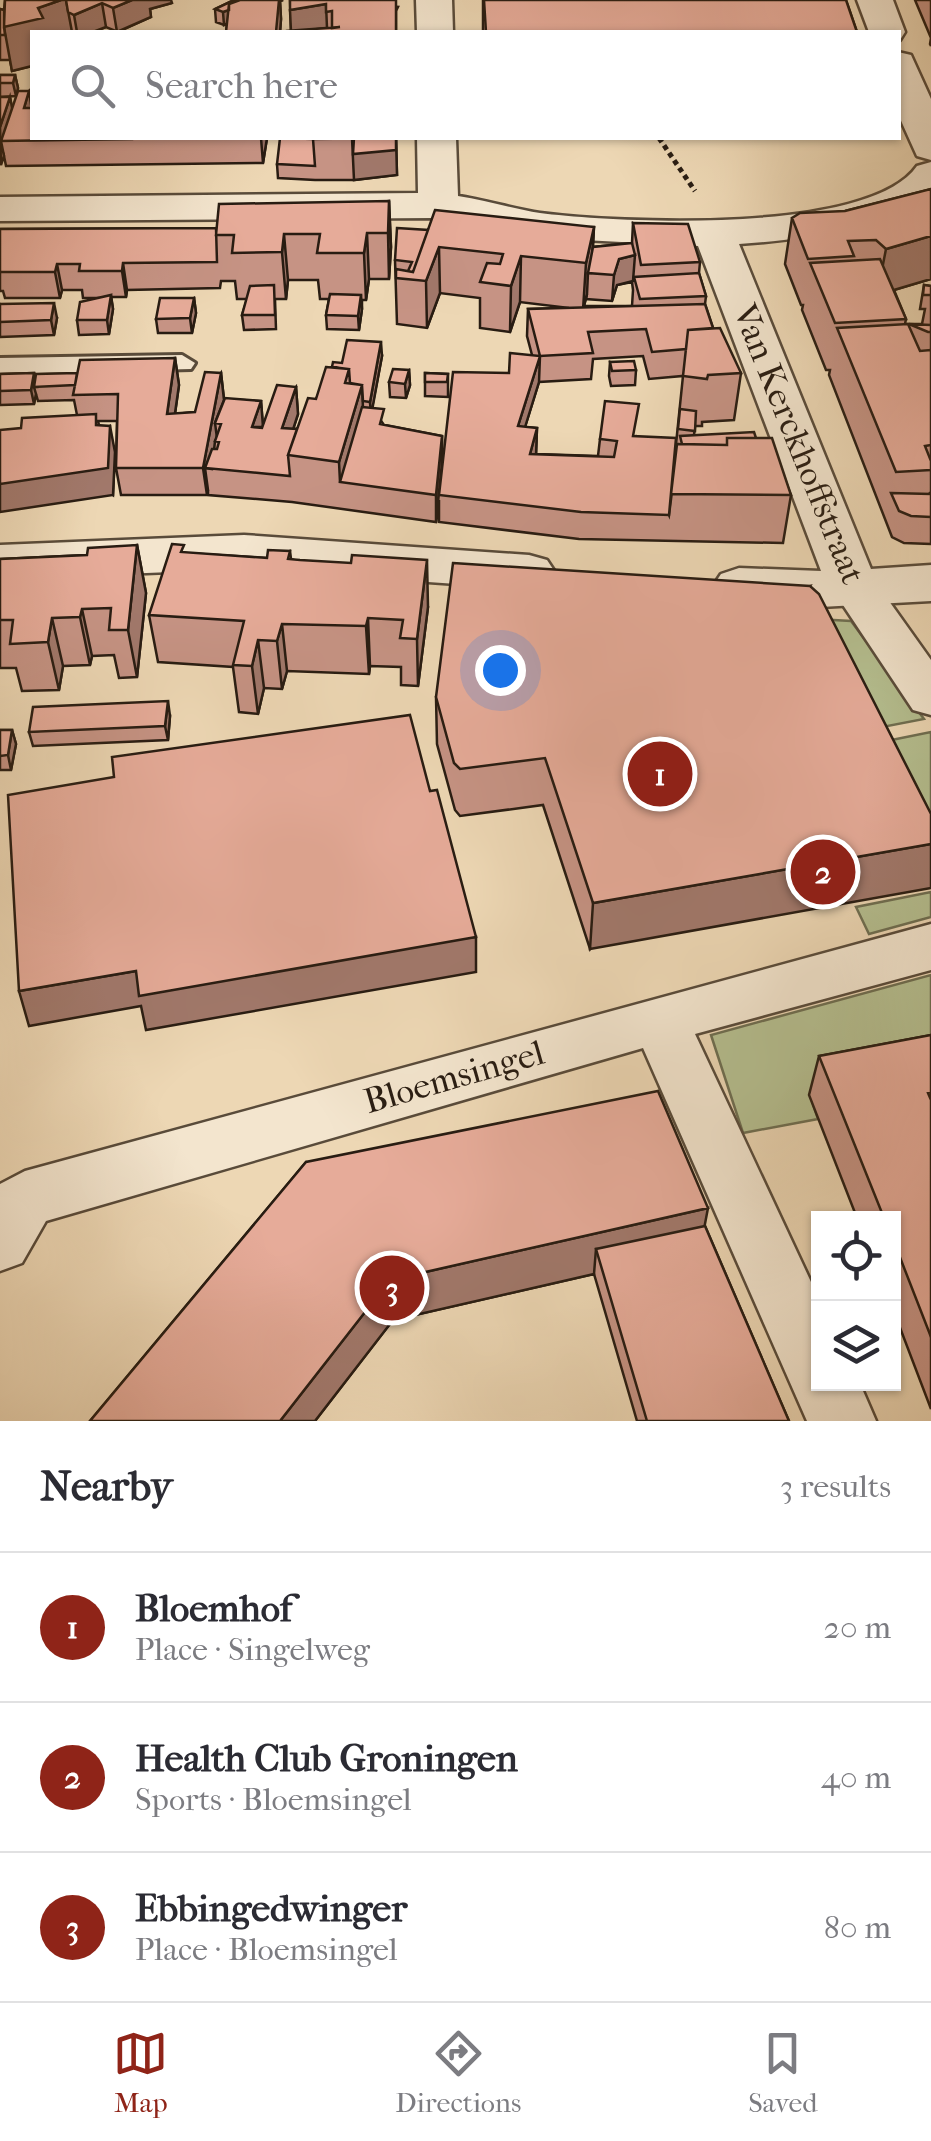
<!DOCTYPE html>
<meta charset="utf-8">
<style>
:root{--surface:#fff;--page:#f2f2f3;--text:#2b2b33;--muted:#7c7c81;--line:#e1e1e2;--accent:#8f2418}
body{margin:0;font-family:"IM FELL French Canon",serif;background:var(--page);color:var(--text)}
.controls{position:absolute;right:30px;bottom:30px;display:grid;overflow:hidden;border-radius:0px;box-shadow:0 2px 8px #0004}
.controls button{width:90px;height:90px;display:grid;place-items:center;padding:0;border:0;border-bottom:2px solid var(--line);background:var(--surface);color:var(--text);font:50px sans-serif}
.you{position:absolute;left:500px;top:670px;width:35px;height:35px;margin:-25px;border:8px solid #fff;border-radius:50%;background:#1a73e8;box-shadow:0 0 0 15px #1a73e833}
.badge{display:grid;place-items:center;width:65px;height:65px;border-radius:50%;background:var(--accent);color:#fff;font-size:32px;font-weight:700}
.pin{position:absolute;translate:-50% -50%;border:5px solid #fff;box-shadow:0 2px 10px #0006}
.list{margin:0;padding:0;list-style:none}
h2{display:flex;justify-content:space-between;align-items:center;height:130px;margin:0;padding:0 40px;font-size:42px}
h2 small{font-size:32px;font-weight:400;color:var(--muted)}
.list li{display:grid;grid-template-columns:65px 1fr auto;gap:30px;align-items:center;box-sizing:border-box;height:150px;padding:0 40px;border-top:2px solid var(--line)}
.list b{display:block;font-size:38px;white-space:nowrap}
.list p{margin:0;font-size:32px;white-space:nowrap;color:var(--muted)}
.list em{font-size:32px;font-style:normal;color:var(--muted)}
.icon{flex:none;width:55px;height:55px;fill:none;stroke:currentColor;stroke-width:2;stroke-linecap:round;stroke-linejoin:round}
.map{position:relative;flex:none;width:931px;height:1421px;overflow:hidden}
.search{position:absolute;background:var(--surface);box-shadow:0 2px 8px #0004;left:30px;right:30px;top:30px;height:110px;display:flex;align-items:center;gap:25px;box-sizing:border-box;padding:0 35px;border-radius:0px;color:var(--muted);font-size:38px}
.sheet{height:580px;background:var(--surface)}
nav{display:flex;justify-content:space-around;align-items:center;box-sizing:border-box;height:140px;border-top:2px solid var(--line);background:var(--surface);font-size:28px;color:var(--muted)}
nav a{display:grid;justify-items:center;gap:5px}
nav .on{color:var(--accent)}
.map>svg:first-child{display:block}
</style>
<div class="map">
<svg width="931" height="1421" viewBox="0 0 931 1421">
<rect width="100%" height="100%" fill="#edd7b4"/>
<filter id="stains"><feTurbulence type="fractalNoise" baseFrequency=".002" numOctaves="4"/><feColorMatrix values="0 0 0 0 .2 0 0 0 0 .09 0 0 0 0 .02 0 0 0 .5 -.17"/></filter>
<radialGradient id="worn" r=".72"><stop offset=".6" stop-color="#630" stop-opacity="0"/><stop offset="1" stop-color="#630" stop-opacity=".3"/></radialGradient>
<!-- green -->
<path fill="#b5bf90" stroke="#6e6e51" stroke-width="2.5" d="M 725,614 L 851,621 L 924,719 L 867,730 Z
M 931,732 L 931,877 L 867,745 Z
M 931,892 L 931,917 L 869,934 L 856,907 Z
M 931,975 L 931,1072 L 810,1095 L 818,1119 L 743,1133 L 711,1035 Z"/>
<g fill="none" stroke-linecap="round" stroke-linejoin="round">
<defs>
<path id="service" d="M 182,355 L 195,363 L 191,369 L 0,374 L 0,358 Z"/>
<path id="pedestrian" d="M 852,568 L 869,573 L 931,660 L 931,715 L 913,710 L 829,584 L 835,573 Z
M 931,924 L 931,970 L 695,1034 L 818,1297 L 818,1384 L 860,1384 L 876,1421 L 807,1421 L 643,1048 L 46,1221 L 22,1263 L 0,1271 L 0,1184 L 25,1171 Z"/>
<path id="minor" d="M 416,0 L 452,0 L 453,32 L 417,32 Z
M 857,0 L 893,0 L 905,32 L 900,40 L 898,32 L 869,32 Z
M 898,52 L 911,55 L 931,99 L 931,160 L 917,156 L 898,114 Z
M 417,138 L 456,138 L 458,196 C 486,200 513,209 540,213 C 618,223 869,235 917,166 L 931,162 L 931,196 C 873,228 805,240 739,244 L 871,569 L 931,565 L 931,601 L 802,608 L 721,598 L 713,586 L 721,574 L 739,568 L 821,571 L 698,246 L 545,238 L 433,218 L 0,221 L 0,197 L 418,193 Z
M 244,535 L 529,555 L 547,560 L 555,572 L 547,584 L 529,589 L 244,569 L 0,579 L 0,545 Z"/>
</defs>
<!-- service casing -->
<use href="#service" stroke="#594b3a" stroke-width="6"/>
<!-- pedestrian casing -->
<use href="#pedestrian" stroke="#594b3a" stroke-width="5"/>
<!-- minor casing -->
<use href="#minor" stroke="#594b3a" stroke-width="5"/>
<!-- path -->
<path stroke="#281c12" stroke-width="5" stroke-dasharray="5 4" stroke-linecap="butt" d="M 659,138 L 695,191"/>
<!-- service -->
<use href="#service" fill="#f3e5ce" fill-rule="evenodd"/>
<!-- pedestrian -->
<use href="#pedestrian" fill="#f3e5ce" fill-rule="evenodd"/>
<!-- minor -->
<use href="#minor" fill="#f3e5ce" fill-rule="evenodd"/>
</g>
<!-- wall -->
<path fill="#c69384" stroke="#281c12" stroke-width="2.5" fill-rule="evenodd" d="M 5,0 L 172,3 L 150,9 L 151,17 L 118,32 L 106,27 L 93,32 L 32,32 L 32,66 L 12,71 L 10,60 L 0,60 L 0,9 L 4,10 Z
M 234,0 L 283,0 L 280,1 L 281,19 L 280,32 L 226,32 L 227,24 L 224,25 L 216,22 L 215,9 Z
M 290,0 L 398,7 L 396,11 L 396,32 L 291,30 Z
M 483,0 L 846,0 L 857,32 L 483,32 Z
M 915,0 L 931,0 L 931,46 L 930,44 L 931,38 Z
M 0,75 L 15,75 L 18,88 L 16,96 L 0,97 Z
M 29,91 L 32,108 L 32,138 L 267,138 L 263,163 L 6,166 L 4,156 L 0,165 L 0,97 L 10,97 L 12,109 Z
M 313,139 L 396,138 L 397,175 L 354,180 L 315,180 L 278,178 L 277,164 Z
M 931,189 L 931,279 L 894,290 L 906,319 L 905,324 L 922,324 L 925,309 L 920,309 L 924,285 L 931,286 L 931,492 L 929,494 L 931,494 L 931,544 L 904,543 L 892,537 L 829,375 L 830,370 L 826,370 L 802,310 L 803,305 L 801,305 L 785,264 L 792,218 L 845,211 Z
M 389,201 L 391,247 L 389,279 L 369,279 L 366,300 L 362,300 L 362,309 L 359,330 L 327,329 L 326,315 L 329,299 L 320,299 L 318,280 L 288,280 L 286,299 L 275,299 L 276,329 L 244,330 L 242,315 L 247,299 L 237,299 L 235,281 L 221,281 L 220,288 L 127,290 L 126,297 L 111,297 L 113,309 L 109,334 L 79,335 L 77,320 L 99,298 L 83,298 L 82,290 L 62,290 L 60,298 L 5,298 L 3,291 L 0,291 L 0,229 L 216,228 Z
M 633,223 L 700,262 L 699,273 L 706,296 L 705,304 L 713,328 L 741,373 L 734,420 L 702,422 L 702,426 L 695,426 L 694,435 L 756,438 L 791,495 L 783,543 L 579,539 L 439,522 L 439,500 L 436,522 L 292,502 L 208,495 L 208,490 L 207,495 L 121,495 L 116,468 L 117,421 L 98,421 L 99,425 L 115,452 L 113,495 L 21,428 L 77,415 L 74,400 L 38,401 L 36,394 L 34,404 L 0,405 L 0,374 L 34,373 L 35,380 L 175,358 L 179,385 L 175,414 L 195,412 L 221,373 L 224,399 L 261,401 L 263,426 L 296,387 L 298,414 L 293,429 L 297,429 L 316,399 L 332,367 L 342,363 L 382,356 L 372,408 L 384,425 L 442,436 L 442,463 L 509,373 L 532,355 L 527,336 L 528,309 L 569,308 L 520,302 L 510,332 L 480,328 L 480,298 L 440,293 L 427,328 L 397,324 L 395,260 L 428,230 L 594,227 L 593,247 L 632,243 ZM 632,282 L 633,290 L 632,306 L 584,306 L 587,294 L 586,299 L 612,301 L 617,285 ZM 643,356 L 649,379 L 683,376 L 676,444 L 678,444 L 669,515 L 636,436 L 600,439 L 598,456 L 536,454 L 537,428 L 525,427 L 539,382 L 591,379 L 593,359 Z
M 194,298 L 196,313 L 192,333 L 158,333 L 156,319 Z
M 0,304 L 57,318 L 54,335 L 0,337 Z
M 610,362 L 636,370 L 635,385 L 611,386 L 609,376 Z
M 409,370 L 410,385 L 406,398 L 390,397 L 389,382 Z
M 425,373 L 448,374 L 448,397 L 425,396 Z
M 137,545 L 146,593 L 137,677 L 119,678 L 114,655 L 92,656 L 90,665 L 63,666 L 59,690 L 22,691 L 16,668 L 0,668 L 0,559 L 87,555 Z
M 290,551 L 291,559 L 428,607 L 418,686 L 401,685 L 401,667 L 370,666 L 369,674 L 287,671 L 282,689 L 264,688 L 258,714 L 239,712 L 233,667 L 158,662 L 149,615 L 185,553 L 267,558 Z
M 810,586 L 590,949 L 543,805 L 460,816 L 455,810 L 437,744 L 436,697 Z
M 170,716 L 168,740 L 33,746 L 29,732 Z
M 0,730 L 12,730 L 16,744 L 11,770 L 0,770 Z
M 931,1035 L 931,1409 L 894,1312 L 894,1218 L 857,1218 L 809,1095 L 819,1056 Z
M 306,1162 L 705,1226 L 789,1421 L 637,1421 L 594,1274 L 393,1320 L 315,1421 L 90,1421 Z"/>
<!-- shaded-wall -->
<path fill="#a1786b" stroke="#281c12" stroke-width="2.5" d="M 61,0 L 66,0 L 72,32 L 32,32 L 32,66 L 12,71 L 4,27 L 38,8 Z
M 132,0 L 171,0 L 172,3 L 150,9 L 151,17 L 117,32 L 113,8 Z
M 260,0 L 283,0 L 280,1 L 281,19 L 280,32 L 276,32 Z
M 245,2 L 246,15 L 224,25 L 223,12 Z
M 102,3 L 106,27 L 93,32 L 77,32 L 74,15 Z
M 326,4 L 327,28 L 291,32 L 290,10 Z
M 15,75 L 18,88 L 16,96 L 13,83 Z
M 29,91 L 32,111 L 24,108 Z
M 10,97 L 15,123 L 1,141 L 4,156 L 1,165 L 0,127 Z
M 261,138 L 267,138 L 263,163 Z
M 352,138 L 396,138 L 397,175 L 354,180 Z
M 389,201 L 391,247 L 389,279 L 388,233 Z
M 594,227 L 591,273 L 588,273 L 587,294 L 583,310 L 586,263 Z
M 367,233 L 369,279 L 366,300 L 364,253 Z
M 284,234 L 288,280 L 286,299 L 282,252 Z
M 931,236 L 931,279 L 877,295 L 886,249 Z
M 439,247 L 440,293 L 427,328 L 426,281 Z
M 635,255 L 633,281 L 617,285 L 612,301 L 614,275 L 619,259 Z
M 521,256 L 520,302 L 510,332 L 511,286 Z
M 123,263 L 127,290 L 126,297 L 122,271 Z
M 57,264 L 62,290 L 60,298 L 55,272 Z
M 111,295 L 113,309 L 109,334 L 107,320 Z
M 361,295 L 362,309 L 359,330 L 358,316 Z
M 194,298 L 196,313 L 192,333 L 190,318 Z
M 54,303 L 57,318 L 54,335 L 51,320 Z
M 381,342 L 382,356 L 371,416 L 370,402 Z
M 540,356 L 539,382 L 517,453 L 518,426 Z
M 175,358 L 179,385 L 171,441 L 167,414 Z
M 409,370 L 410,385 L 406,398 L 405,384 Z
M 34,373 L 37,387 L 34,387 L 36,394 L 34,404 L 31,390 Z
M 221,373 L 224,400 L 215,423 L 217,438 L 215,441 L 212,469 L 205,468 L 208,490 L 207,495 L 203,468 Z
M 362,385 L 364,432 L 340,482 L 339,462 Z
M 296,387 L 298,414 L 285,455 L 282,428 Z
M 261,401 L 263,427 L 252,427 Z
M 110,426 L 115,452 L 113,495 L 0,512 L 0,484 Z
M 537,428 L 536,455 L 530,454 Z
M 442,436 L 442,463 L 436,522 L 436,495 Z
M 137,545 L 146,593 L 137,677 L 128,630 Z
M 427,560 L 428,607 L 418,686 L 417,639 Z
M 82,609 L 92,656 L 90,665 L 80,617 Z
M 52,618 L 63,666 L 59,690 L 48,642 Z
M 368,618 L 370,666 L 369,674 L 366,626 Z
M 282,624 L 287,671 L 282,689 L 277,641 Z
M 258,640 L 264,688 L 258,714 L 252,666 Z
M 168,701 L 170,716 L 168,740 L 165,726 Z
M 12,730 L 16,744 L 11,770 L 8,755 Z
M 931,844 L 931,888 L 590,949 L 593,903 Z
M 476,937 L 476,972 L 146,1030 L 141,1006 L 29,1026 L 19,991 L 136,971 Z
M 708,1208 L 700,1250 L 596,1249 L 594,1274 L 393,1320 L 315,1421 L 280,1421 L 390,1280 Z"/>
<!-- building -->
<path fill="#e6ab99" stroke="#281c12" stroke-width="2.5" d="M 5,0 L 61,0 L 38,8 L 43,18 L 4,27 Z
M 66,0 L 132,0 L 113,8 L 102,3 L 74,15 L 68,12 Z
M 234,0 L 240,0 L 229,4 L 229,10 L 223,12 L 215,9 Z
M 240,0 L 279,0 L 276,32 L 226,32 L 229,4 Z
M 290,0 L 396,0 L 396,32 L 287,32 L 287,31 L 340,27 L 332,28 L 332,11 L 326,12 L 326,4 L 290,10 Z
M 484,0 L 846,0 L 857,32 L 486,32 Z
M 0,9 L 4,10 L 4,27 L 5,35 L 0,35 Z
M 0,75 L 15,75 L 13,83 L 0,83 Z
M 18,91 L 29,91 L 24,108 L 32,108 L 32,138 L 132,138 L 132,139 L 1,141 Z
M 0,97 L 10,97 L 0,127 Z
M 280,138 L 313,139 L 315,166 L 277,164 Z
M 354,138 L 396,138 L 396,150 L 353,154 Z
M 931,189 L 931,236 L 886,249 L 876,240 L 848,241 L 854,256 L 808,259 L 792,218 L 800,213 L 845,211 Z
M 389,201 L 388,233 L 367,233 L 364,253 L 317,253 L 320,234 L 284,234 L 282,252 L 232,253 L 234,235 L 216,235 L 219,204 Z
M 435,210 L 594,227 L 586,263 L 521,256 L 511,286 L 480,282 L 487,263 L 500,264 L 503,254 L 439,247 L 426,281 L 396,278 L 396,269 L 413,272 Z
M 633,223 L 688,224 L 700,262 L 641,265 Z
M 216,228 L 217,262 L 123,263 L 122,271 L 79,271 L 80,264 L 57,264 L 55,272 L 0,272 L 0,229 Z
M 397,228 L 428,230 L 413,272 L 408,271 L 412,262 L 395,260 Z
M 632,243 L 635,255 L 619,259 L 614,275 L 588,273 L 593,247 Z
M 880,259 L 906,319 L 835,323 L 810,263 Z
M 699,273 L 706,296 L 640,299 L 634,277 Z
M 274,285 L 275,315 L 242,315 L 250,286 Z
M 924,285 L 931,286 L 931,295 L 923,295 Z
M 330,294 L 361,295 L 358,316 L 326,315 Z
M 111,295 L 107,320 L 77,320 L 80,302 Z
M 160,298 L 194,298 L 190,318 L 156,319 Z
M 54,303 L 51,320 L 0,322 L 0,304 Z
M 705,304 L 713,328 L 688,330 L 686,349 L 652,352 L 646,329 L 588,332 L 593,353 L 540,356 L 528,309 Z
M 908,324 L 920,351 L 931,350 L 931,445 L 925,446 L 931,461 L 931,470 L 896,472 L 837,328 Z
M 909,324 L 931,325 L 931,332 L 928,332 Z
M 720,328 L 741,373 L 708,375 L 707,379 L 683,376 L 688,330 Z
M 347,340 L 381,342 L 370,402 L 363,401 L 362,385 L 350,383 L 349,369 L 332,367 L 333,362 L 342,363 Z
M 510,353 L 540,356 L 518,426 L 537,428 L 530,454 L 614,457 L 617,441 L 600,439 L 605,401 L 639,404 L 633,436 L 676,438 L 669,515 L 581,512 L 439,495 L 453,372 L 509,373 Z
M 175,358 L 167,414 L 195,412 L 205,372 L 221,373 L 203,468 L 116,468 L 118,394 L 73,395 L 80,360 Z
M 634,361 L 636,370 L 612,371 L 610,362 Z
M 326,367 L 349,369 L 345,383 L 362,385 L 339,462 L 288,455 L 308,398 L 316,399 Z
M 393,369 L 409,370 L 405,384 L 389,382 Z
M 34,373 L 31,390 L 0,391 L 0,374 Z
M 77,373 L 75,385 L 34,387 L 36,374 Z
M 425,373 L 448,374 L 447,382 L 425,382 Z
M 277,385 L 296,387 L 282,428 L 297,429 L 288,455 L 290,476 L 205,468 L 212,449 L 217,449 L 219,442 L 215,441 L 221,424 L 215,423 L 225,398 L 261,401 L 252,427 L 262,428 Z
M 362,407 L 384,409 L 380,424 L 442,436 L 436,495 L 340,482 Z
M 680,409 L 696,411 L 695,431 L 678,429 Z
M 96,414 L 96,425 L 110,426 L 108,468 L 0,484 L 0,430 L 21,428 L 22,418 Z
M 754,432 L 756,438 L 727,438 L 727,445 L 682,444 L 680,436 Z
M 727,438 L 772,438 L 791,495 L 671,494 L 677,444 L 727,445 Z
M 891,493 L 931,494 L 931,517 L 911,516 L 899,511 Z
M 172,544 L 184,545 L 181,552 L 267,558 L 268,550 L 290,551 L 288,559 L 300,560 L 351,563 L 352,555 L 427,560 L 417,639 L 400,638 L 403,620 L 368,618 L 366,626 L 282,624 L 277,641 L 258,640 L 252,666 L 233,665 L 244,621 L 149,615 Z
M 137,545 L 128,630 L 109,630 L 111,608 L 82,609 L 80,617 L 52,618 L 48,642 L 10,644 L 13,620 L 0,620 L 0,559 L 87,555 L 88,548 Z
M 453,563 L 810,586 L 819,594 L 931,814 L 931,844 L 593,903 L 545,758 L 460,769 L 454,763 L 436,697 Z
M 168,701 L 165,726 L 29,732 L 33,707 Z
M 410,715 L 430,791 L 437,790 L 476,937 L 139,996 L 136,971 L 19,991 L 8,795 L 114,777 L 112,757 Z
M 0,730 L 12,730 L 8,755 L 0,756 Z
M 931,1035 L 931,1092 L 928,1093 L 931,1100 L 931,1337 L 894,1242 L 894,1218 L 884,1218 L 819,1056 Z
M 658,1091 L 708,1208 L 390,1280 L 280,1421 L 90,1421 L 306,1162 Z
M 705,1226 L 789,1421 L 647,1421 L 596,1249 Z"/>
<g text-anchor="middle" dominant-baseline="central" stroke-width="8" stroke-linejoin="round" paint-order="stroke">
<!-- street labels -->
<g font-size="35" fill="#281c12" stroke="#f3e5ce">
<text transform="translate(799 444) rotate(68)">Van Kerckhoffstraat</text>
<text transform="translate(454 1077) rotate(-16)">Bloemsingel</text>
</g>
</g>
<rect width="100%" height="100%" filter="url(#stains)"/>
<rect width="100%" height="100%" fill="url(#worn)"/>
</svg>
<div class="controls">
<button><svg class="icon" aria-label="locate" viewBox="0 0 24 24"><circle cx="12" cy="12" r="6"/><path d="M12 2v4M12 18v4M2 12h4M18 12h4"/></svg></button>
<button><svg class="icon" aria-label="layers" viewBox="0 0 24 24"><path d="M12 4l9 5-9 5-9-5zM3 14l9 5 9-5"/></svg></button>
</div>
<div class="you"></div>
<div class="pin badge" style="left:660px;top:774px">1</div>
<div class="pin badge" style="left:823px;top:872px">2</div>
<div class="pin badge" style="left:392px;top:1288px">3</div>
<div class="search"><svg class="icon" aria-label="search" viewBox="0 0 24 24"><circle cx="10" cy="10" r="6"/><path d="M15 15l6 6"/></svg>Search here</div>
</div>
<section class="sheet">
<h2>Nearby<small>3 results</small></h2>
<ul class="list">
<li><span class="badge">1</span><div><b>Bloemhof</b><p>Place · Singelweg</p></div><em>20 m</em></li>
<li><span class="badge">2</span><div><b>Health Club Groningen</b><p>Sports · Bloemsingel</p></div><em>40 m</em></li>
<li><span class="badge">3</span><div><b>Ebbingedwinger</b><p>Place · Bloemsingel</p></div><em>80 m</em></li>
</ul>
</section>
<nav>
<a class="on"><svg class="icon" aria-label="map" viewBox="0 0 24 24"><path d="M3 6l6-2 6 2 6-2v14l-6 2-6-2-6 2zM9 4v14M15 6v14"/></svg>Map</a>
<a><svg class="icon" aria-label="directions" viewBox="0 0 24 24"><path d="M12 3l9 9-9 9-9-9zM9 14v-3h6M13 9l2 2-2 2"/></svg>Directions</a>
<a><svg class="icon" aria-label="saved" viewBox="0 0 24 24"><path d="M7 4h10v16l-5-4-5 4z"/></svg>Saved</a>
</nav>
